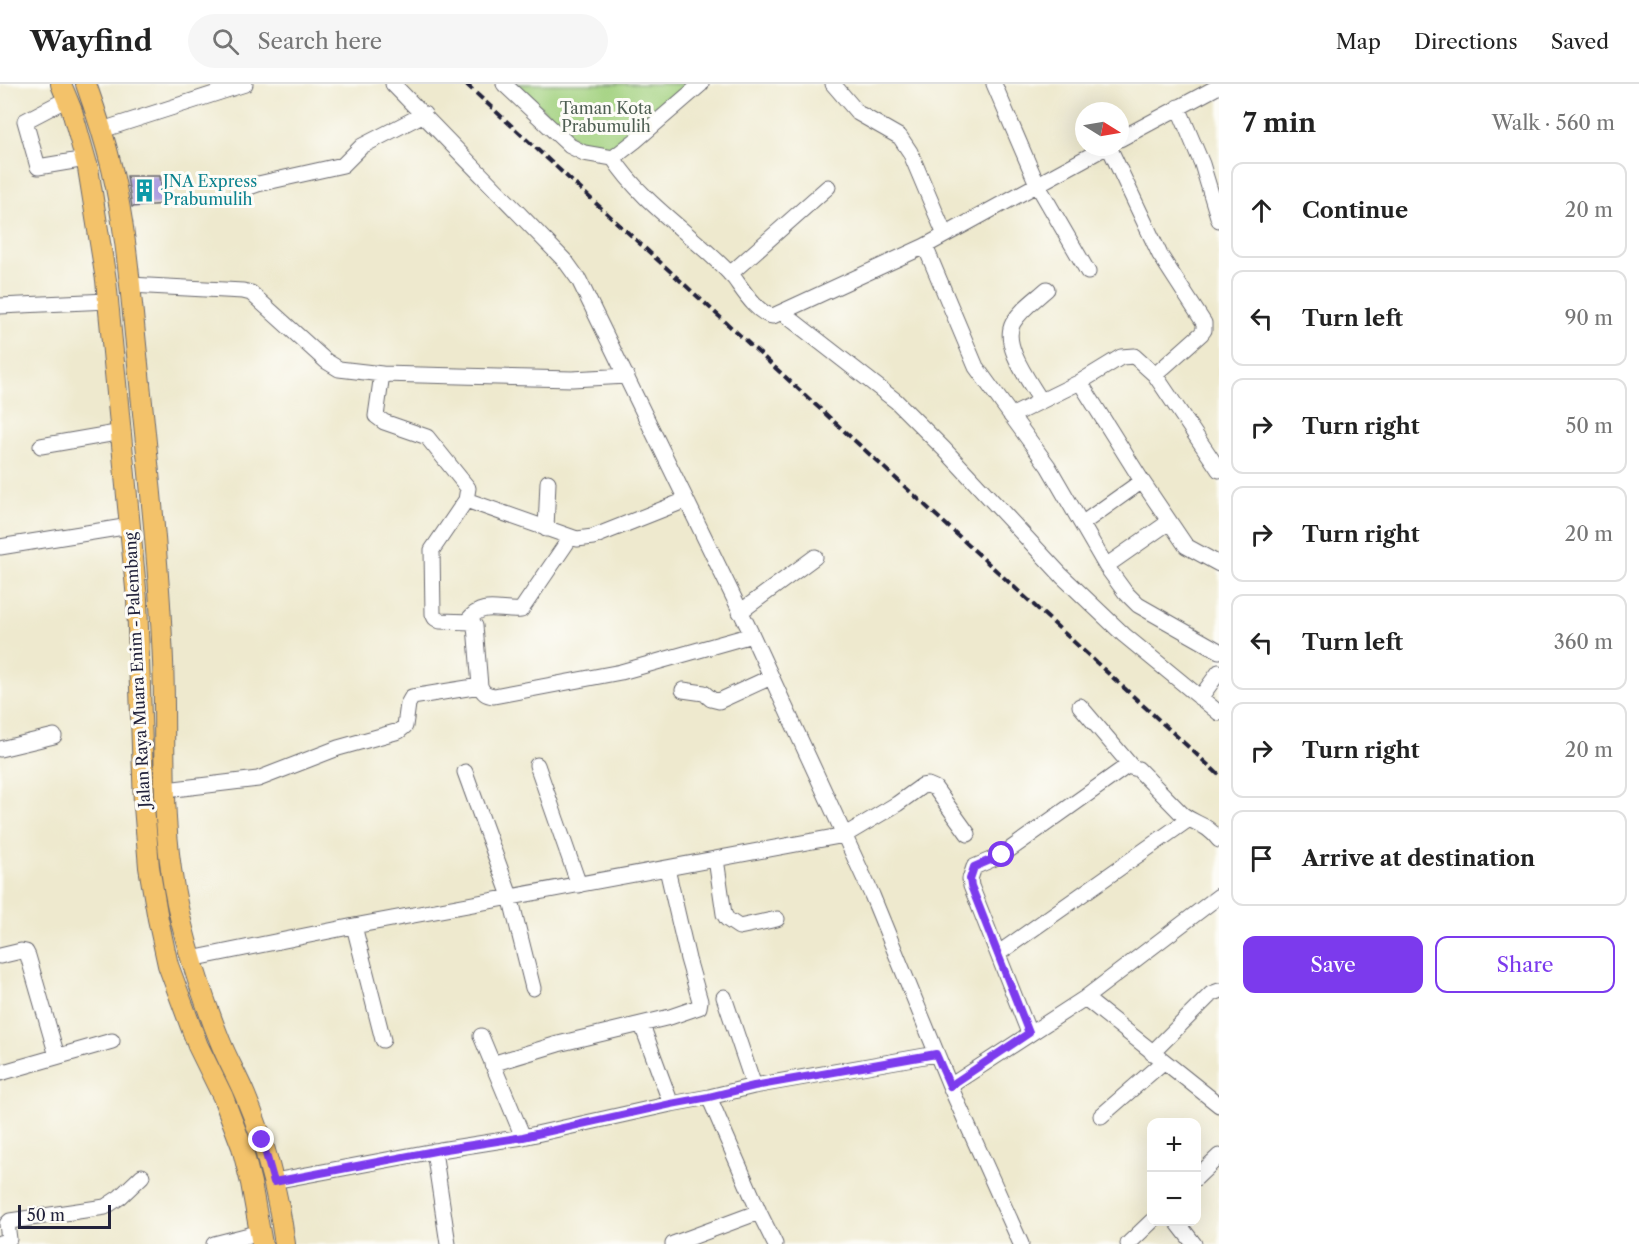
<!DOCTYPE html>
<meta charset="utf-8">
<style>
:root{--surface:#fff;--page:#f6f6f6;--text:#222;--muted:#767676;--line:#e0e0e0;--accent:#7c3aed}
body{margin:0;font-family:"Libre Caslon Text",serif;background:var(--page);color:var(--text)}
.controls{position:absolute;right:18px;bottom:18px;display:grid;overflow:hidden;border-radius:12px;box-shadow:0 6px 24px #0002}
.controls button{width:54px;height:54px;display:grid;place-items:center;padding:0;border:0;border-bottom:2px solid var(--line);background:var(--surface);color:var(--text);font:30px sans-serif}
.compass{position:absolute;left:1075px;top:18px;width:54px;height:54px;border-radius:50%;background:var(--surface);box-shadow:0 6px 24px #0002;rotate:101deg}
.scale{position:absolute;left:18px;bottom:15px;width:93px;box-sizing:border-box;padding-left:6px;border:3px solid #22223b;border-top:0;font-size:16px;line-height:21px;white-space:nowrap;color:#22223b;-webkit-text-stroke:4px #fdfcf7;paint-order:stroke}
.stop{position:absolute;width:18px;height:18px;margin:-14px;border:4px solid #7c3aed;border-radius:50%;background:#fff}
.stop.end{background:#7c3aed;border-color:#fff;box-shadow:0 2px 6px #0008}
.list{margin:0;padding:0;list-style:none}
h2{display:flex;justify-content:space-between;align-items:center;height:78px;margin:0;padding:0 24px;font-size:26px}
h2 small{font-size:20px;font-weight:400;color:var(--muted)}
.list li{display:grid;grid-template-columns:39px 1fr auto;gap:18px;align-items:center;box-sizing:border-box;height:96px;margin:0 12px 12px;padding:0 12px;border:2px solid var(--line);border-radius:12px}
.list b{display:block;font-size:22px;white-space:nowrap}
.list em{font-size:20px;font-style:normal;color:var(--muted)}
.actions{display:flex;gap:12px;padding:18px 24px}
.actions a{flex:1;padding:14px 0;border:2px solid var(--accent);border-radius:12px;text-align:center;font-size:21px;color:var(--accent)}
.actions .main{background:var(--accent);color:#fff}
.icon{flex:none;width:33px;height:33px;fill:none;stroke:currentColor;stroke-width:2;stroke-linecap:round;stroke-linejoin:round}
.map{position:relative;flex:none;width:1219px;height:1160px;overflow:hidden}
header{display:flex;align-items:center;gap:36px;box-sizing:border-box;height:84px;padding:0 30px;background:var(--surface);border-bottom:2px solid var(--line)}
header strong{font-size:28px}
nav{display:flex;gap:33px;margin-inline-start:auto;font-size:21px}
.search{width:420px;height:54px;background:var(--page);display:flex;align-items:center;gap:15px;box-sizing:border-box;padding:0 21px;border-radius:33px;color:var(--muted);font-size:22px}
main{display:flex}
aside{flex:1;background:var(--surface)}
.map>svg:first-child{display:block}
</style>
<header>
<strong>Wayfind</strong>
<div class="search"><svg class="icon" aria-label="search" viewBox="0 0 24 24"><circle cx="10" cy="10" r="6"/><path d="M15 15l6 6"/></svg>Search here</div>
<nav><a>Map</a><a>Directions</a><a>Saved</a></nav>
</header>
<main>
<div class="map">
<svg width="1219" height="1160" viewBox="0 0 1219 1160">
<rect width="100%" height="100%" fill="#fdfcf7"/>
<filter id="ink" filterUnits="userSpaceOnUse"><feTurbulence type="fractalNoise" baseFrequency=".0167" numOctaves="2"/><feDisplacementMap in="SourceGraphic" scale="12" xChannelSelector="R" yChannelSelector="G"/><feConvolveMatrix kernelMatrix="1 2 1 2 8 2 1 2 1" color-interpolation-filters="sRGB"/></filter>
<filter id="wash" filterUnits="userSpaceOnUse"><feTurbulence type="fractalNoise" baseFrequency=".008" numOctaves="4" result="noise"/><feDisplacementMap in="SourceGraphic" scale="24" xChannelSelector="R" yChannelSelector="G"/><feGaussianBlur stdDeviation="1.35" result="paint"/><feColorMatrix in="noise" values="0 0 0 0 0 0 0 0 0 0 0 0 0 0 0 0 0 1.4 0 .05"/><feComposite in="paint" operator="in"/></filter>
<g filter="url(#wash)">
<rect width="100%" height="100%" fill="#eee9ce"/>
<!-- green -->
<path fill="#a2d17f" stroke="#627a5d" stroke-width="1.5" d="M 516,0 L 699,0 L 619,68 L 595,65 L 576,56 Z"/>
<g id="blocks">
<!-- building -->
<path fill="#a99be0" d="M 127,92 L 160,92 L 163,120 L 132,123 Z"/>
</g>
</g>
<g filter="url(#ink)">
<use href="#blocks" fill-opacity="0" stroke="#69686e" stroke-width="1.5"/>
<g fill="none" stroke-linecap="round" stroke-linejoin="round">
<defs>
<path id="minor" d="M 393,0 L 566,178 L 579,196 L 752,551 L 872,811 L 950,1002 L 1021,1160
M 504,0 L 570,62 L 584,69 L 613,74 L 635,57 L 701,0
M 833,0 L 858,29 L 900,53 L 910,68 L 945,151
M 994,0 L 1037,100 L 1088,188
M 67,15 L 25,37 L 38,83 L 86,75
M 1178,23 L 1202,80 L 1219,136
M 102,46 L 245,0
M 1120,55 L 1219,2
M 1109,63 L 1160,171 L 1204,239 L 1204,246 L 1201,250 L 1155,291
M 613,74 C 644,122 696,152 734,194 C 743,206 757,230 773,232 L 925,162 L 1106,63
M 238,107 L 258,100 L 343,81 L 362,62 L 424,30
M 925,162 L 976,283 L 1048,382 L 1106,482 L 1125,508 L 1138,521 L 1219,567
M 730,190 L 828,103
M 130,201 L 243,207 L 251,209 L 326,277 L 339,285 L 382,290 L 572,295 L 627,292
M 0,222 L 108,217
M 783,229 L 896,317 L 944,365 L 1062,492 L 1124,551 L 1219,629
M 382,290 L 376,332 L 384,338 L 427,353 L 468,404 L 466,416 L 432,466 L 433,530 L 435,534 L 440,537 L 472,538 L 475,542 L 480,602 C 483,609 486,611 494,612 L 621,588 L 752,551
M 1080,298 L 1142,397 L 1186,462 L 1219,480
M 1041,317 C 1030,298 1001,261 1013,239 C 1021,225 1036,215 1047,205
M 1011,332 L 1080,298 L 1121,273 L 1134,272 L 1155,291 L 1219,386
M 41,362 L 122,348
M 466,416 L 577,455 L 593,453 L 686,416
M 1083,439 L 1142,397
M 546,445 L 548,398
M 0,463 L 130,442
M 1106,482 L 1169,438
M 740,528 L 815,473
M 468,536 C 483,517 500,528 521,526 L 570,454
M 683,606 L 704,609 L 711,615 L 719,617 L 771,593
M 1200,614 L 1219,588
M 1080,622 L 1132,683
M 0,665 L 54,652
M 537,681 L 579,801
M 465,688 L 510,812 L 533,904
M 166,706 L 258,695 L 338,664 L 399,647 L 405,642 L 408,620 L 412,613 L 480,602
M 716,775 L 724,830 L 727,835 L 739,843 L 777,835
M 354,842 L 383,956
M 999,869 L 1189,735
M 0,872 L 21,867 L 26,868 L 28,872 L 57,972
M 191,875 L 354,842 L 845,751 L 897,720 L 922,702 L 928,701 L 935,704 L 968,750
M 724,913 L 754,1002
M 1085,914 L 1219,1021
M 642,941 L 671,1020
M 1029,949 L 971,802 L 970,795 L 974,783 L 1002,771 L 1127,682 L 1138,685 L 1182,730 C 1197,742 1205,738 1219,756
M 481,952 L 523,1053
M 1152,969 L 1211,910 L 1219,907
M 492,980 L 558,960 L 670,933 L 699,923 L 700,917 L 688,875 L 667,785
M 0,989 L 112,957
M 950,1002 L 1085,914 L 1219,812
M 1101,1032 L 1163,978
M 434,1067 L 448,1160
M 1196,1094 L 1219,1072
M 274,1097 L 440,1066 L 523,1053 L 671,1020 L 709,1013 L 754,1002 L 936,970
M 759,1128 L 775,1160
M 1177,1138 L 1194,1160
M 0,1159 L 7,1157 L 9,1155 L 7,1140 L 10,1137 L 105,1123 L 120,1113 L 142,1092
M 214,1160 L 261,1148
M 673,1160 L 759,1128 L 709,1013
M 1128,1160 L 1152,1137"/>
<path id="major" d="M 61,0 L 72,27 L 88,84 L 106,196 L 137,515 L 144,722 L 149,783 L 158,835 L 168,881 L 198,962 L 223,1013 L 242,1063 L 251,1099 L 262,1160
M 86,0 C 96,28 105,56 112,85 C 127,149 131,215 138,280 C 148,379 159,478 163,577 C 166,646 161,717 171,785 C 179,844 198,901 220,957 C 227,975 237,992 245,1011 C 265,1058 278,1109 285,1160"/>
</defs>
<!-- minor casing -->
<use href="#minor" stroke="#69686e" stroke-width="17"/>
<!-- major casing -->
<use href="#major" stroke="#69686e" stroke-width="22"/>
<!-- minor -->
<use href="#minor" stroke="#fff" stroke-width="15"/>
<!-- major -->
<use href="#major" stroke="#f3c26a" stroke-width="20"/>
<!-- rail -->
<path stroke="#22223b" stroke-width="4" stroke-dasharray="9 4.5" stroke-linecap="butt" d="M 466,0 L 1219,691"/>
</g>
</g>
<g fill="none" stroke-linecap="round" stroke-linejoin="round" filter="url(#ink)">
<!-- route -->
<path stroke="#7c3aed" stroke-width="8" d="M 262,1056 L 274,1098 L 440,1066 L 523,1053 L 671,1020 L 709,1013 L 754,1002 L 936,970 L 950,1002 L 1029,949 L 971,802 L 970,795 L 974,783 L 1002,771"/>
</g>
<!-- icons -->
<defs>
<symbol id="building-bare" viewBox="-9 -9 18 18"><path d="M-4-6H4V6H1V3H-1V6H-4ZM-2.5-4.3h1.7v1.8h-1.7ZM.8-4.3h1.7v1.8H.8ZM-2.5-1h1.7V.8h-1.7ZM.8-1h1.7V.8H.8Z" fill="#0f9aa8" stroke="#fdfcf7" stroke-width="2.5" paint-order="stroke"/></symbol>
</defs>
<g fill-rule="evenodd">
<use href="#building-bare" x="128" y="90" width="33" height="33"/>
</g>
<g text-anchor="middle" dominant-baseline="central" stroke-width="6" stroke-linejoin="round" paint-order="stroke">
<!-- park labels -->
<g font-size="16" fill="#4f5f53" stroke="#fdfcf7">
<text x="606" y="24">Taman Kota<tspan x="606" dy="18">Prabumulih</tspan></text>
</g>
<!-- culture labels -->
<g font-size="16" fill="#0d838f" stroke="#fdfcf7" text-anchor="start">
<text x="163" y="97">JNA Express<tspan x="163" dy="18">Prabumulih</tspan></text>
</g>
<!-- street labels -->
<g font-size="16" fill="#22223b" stroke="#fdfcf7">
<text transform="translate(137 586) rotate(-93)">Jalan Raya Muara Enim - Palembang</text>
</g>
</g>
</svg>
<div class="controls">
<button>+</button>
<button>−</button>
</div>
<svg class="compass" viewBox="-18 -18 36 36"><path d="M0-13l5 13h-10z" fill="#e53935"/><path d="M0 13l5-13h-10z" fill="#767676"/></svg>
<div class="scale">50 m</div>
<div class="stop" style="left:1002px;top:771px"></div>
<div class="stop end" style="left:262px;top:1056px"></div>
</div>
<aside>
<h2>7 min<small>Walk · 560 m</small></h2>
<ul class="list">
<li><svg class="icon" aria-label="ahead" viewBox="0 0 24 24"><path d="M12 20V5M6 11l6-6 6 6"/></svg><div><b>Continue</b></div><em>20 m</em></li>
<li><svg class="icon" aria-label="left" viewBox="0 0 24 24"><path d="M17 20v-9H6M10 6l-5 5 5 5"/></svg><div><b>Turn left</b></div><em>90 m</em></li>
<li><svg class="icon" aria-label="right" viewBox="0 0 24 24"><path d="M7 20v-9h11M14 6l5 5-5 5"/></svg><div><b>Turn right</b></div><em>50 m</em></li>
<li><svg class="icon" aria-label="right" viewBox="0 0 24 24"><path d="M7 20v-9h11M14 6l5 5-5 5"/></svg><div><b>Turn right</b></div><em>20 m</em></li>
<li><svg class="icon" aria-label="left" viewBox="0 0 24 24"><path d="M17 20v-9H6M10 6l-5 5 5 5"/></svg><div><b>Turn left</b></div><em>360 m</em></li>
<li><svg class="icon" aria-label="right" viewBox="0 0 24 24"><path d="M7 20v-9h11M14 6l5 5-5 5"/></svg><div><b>Turn right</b></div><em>20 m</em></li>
<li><svg class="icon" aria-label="arrive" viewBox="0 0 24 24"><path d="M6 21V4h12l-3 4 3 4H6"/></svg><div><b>Arrive at destination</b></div></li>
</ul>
<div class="actions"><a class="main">Save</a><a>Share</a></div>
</aside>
</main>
